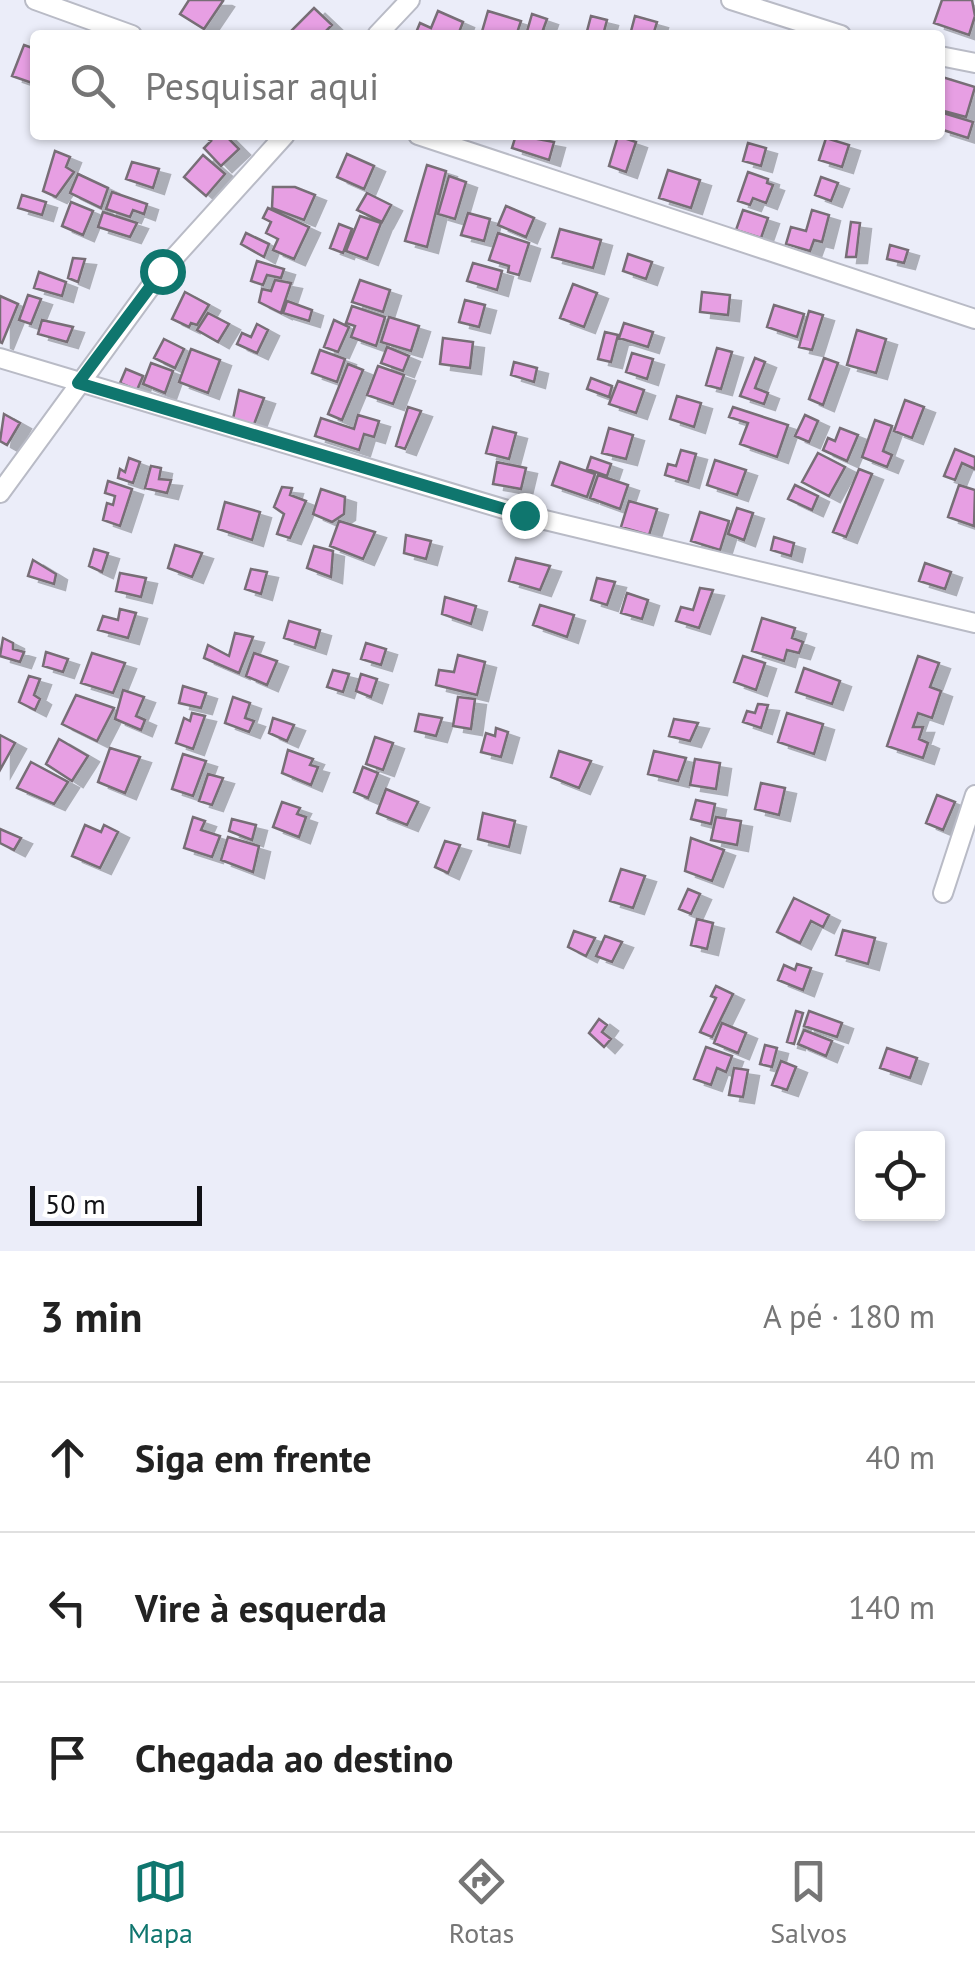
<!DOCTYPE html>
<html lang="pt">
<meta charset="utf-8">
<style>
:root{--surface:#fff;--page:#f6f6f6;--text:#222;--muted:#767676;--line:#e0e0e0;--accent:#0f766e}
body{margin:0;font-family:"PT Sans",sans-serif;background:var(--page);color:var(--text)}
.controls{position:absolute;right:30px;bottom:30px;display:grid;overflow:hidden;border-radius:10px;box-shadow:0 2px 8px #0004}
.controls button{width:90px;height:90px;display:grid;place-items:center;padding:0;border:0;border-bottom:2px solid var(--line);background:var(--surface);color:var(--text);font:50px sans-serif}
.scale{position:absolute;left:30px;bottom:25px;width:172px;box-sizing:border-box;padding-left:10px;border:5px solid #111216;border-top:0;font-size:28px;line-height:35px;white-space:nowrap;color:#111216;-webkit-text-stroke:8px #fff;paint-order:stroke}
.stop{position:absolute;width:30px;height:30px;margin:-22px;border:8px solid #0f766e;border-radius:50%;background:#fff}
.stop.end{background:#0f766e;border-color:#fff;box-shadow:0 2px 10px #0008}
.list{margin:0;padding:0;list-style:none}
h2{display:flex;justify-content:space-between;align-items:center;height:130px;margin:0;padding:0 40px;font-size:42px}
h2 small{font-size:32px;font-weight:400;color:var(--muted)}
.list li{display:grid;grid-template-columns:65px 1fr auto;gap:30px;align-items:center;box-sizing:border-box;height:150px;padding:0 40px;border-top:2px solid var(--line)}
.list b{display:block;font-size:38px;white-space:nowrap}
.list em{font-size:32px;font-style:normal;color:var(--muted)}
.icon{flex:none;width:55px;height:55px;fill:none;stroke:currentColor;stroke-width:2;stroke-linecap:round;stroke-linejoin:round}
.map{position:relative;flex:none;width:975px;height:1251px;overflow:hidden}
.search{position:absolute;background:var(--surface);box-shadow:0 2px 8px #0004;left:30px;right:30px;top:30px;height:110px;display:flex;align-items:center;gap:25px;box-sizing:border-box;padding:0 35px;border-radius:10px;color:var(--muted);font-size:38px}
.sheet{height:580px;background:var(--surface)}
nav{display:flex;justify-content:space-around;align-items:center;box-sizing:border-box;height:140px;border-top:2px solid var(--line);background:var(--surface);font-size:28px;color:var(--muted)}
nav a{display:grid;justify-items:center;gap:5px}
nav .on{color:var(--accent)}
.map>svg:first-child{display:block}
</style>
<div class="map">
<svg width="975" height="1251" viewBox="0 0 975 1251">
<defs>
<filter id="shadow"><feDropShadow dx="11" dy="6" stdDeviation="0" flood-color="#0004"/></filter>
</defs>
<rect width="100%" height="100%" fill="#ebedf9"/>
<!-- building -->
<path fill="#e79fe3" stroke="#776e76" stroke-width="2.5" filter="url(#shadow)" d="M 189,0 L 221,0 L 223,1 L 204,29 L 180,14 Z
M 942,0 L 972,0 L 975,16 L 969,35 L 934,23 Z
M 314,8 L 332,25 L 322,35 L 294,35 L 290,32 Z
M 438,11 L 463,22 L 458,35 L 415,35 L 420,23 L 431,28 Z
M 488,11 L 521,21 L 518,30 L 523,35 L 481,35 Z
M 532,14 L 547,19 L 543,30 L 553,35 L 526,35 Z
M 591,16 L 607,20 L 603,35 L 586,35 Z
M 635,16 L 657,22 L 653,35 L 630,35 Z
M 24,45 L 35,49 L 35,84 L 12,76 Z
M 940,73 L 942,77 L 975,87 L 966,117 L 940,110 Z
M 940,112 L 973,122 L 968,138 L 940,129 Z
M 202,135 L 225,135 L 239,149 L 221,166 L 204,148 L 211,141 Z
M 516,135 L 554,142 L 549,160 L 512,148 Z
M 618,136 L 636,142 L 626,172 L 609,166 Z
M 826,138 L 849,145 L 842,167 L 819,160 Z
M 748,143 L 766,148 L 761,166 L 743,161 Z
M 55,151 L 70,157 L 66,167 L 74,172 L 56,197 L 43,191 Z
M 347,154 L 374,166 L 364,189 L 337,177 Z
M 203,155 L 225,174 L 206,196 L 184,177 Z
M 132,162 L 159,169 L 153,188 L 126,179 Z
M 427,165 L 446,171 L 427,247 L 405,241 Z
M 668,170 L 700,180 L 691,208 L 659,198 Z
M 748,172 L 768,179 L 767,183 L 773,185 L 766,203 L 753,198 L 750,205 L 738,201 Z
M 78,174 L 108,188 L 101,208 L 70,193 Z
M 449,176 L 466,182 L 455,219 L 438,214 Z
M 821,177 L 838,183 L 831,201 L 815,195 Z
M 273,187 L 295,187 L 315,195 L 304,220 L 272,208 Z
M 112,192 L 147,204 L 144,214 L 133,210 L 130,217 L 106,209 Z
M 367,193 L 391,205 L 382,222 L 357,210 Z
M 22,195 L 46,202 L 42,215 L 18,208 Z
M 71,202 L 93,211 L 83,235 L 62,226 Z
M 506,206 L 534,218 L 526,237 L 498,225 Z
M 268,208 L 309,227 L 294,259 L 273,250 L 278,239 L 266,233 L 271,222 L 263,218 Z
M 743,210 L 768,218 L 761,238 L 736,230 Z
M 812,210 L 829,215 L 822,242 L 814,240 L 810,251 L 786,244 L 791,227 L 806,231 Z
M 103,212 L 137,223 L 130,237 L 98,227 Z
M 468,213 L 490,219 L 484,241 L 461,235 Z
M 360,216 L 381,223 L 367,259 L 346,251 Z
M 851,222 L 860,223 L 856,257 L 846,257 Z
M 339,224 L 352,229 L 343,253 L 330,248 Z
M 560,229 L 601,240 L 593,268 L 552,257 Z
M 246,233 L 269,244 L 264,257 L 241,244 Z
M 498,233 L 529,243 L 519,275 L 508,272 L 509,266 L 489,260 Z
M 890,245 L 908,250 L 904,263 L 887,259 Z
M 628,254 L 652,262 L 646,279 L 623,271 Z
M 73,258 L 85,259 L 78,282 L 68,278 Z
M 257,261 L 284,269 L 281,278 L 267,275 L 263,285 L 251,281 Z
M 473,263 L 502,271 L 497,290 L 467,281 Z
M 39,272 L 66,282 L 62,296 L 34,288 Z
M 275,280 L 291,283 L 281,313 L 259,302 L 262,289 L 271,291 Z
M 360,280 L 390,290 L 383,312 L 352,302 Z
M 573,284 L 597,293 L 584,327 L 560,318 Z
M 185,292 L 209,305 L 197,325 L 191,323 L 189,327 L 172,319 Z
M 702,292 L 730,295 L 728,315 L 700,312 Z
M 28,295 L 41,299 L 31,324 L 19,320 Z
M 0,296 L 18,304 L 2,343 L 0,342 Z
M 465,300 L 485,305 L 479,327 L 459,322 Z
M 287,301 L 312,310 L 309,321 L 283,313 Z
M 774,305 L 804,314 L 797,337 L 767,327 Z
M 352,306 L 385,317 L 376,346 L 351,337 L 355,326 L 346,323 Z
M 809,311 L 823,315 L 812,350 L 799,347 Z
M 208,313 L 229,324 L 218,342 L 197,330 Z
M 389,317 L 419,326 L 411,351 L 381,342 Z
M 42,320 L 73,327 L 67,342 L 38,334 Z
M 334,320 L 349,327 L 338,352 L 324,347 Z
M 624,323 L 653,332 L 648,347 L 619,338 Z
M 257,324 L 268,330 L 257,353 L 237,344 L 242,333 L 251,337 Z
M 857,330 L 886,339 L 876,373 L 847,365 Z
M 605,332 L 618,335 L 611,362 L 598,359 Z
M 443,338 L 473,342 L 470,368 L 440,364 Z
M 164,339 L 184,349 L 175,368 L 154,358 Z
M 387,347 L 409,356 L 403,371 L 381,363 Z
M 717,348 L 732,352 L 721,389 L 706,385 Z
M 191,349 L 220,360 L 208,393 L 179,382 Z
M 320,350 L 345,359 L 337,382 L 312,373 Z
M 632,353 L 653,359 L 647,379 L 626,372 Z
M 755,358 L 765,362 L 755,388 L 768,393 L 764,404 L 740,396 Z
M 824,358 L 838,363 L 823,405 L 809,399 Z
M 514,362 L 537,368 L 534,382 L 511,375 Z
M 151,363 L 173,371 L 165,393 L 143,384 Z
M 348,364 L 363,370 L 342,420 L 328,414 Z
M 378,366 L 404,375 L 393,404 L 367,395 Z
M 126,369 L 143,376 L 137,390 L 120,383 Z
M 591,378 L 612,386 L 609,397 L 587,389 Z
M 618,381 L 644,390 L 636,413 L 609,404 Z
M 239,390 L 264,398 L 253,427 L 233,419 Z
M 677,396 L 701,403 L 694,427 L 670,419 Z
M 905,400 L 924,407 L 912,438 L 894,431 Z
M 408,407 L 421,411 L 405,449 L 396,446 Z
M 733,407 L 788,425 L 777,457 L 740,444 L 748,423 L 729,417 Z
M 4,414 L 20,423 L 7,445 L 0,441 Z
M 358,415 L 379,421 L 374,437 L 364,434 L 359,450 L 315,436 L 321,418 L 354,429 Z
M 805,415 L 818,421 L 809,442 L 795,436 Z
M 875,420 L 892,426 L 883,451 L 892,455 L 887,467 L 862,457 Z
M 493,427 L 516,433 L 509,459 L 486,453 Z
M 609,428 L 633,435 L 626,459 L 602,453 Z
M 840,428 L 858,435 L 847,461 L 823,450 L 828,438 L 835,441 Z
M 955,449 L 975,457 L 975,469 L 962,463 L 955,480 L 944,476 Z
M 681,450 L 696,454 L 688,482 L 665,475 L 668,464 L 676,466 Z
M 818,453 L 845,467 L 829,496 L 802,482 Z
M 591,457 L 611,464 L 607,476 L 587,469 Z
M 129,458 L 140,462 L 133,483 L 118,478 L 120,469 L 125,472 Z
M 715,460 L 746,470 L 737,495 L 707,485 Z
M 497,462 L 526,468 L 521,489 L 493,484 Z
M 560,462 L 595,474 L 587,497 L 552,485 Z
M 151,466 L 161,468 L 159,479 L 171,480 L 167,493 L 145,488 Z
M 859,469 L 872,474 L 846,537 L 833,532 Z
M 598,475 L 628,485 L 620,509 L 590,498 Z
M 108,481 L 132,489 L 120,526 L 103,520 L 107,503 L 113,505 L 115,496 L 105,493 Z
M 795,485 L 818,496 L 812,510 L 788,499 Z
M 959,485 L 975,490 L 974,526 L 948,517 Z
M 282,487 L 292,488 L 290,495 L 306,501 L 290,538 L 277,534 L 284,514 L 274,507 Z
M 321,489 L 345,497 L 344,514 L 332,522 L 313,514 Z
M 629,501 L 657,509 L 649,535 L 621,527 Z
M 225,502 L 260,512 L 252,540 L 218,529 Z
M 737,508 L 753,513 L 744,540 L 728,534 Z
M 700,512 L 729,521 L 720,550 L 691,541 Z
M 339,521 L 375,532 L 363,559 L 330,546 Z
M 406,535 L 431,541 L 426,559 L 404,553 Z
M 774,537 L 794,543 L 791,556 L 771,550 Z
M 175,545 L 202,553 L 192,577 L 168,568 Z
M 314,546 L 333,551 L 331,577 L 307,568 Z
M 94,549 L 108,553 L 102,572 L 89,566 Z
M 516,558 L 550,566 L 540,590 L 509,581 Z
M 33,560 L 56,574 L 54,584 L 28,576 Z
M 925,563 L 951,572 L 945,589 L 919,581 Z
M 251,569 L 267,572 L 261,594 L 245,589 Z
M 120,573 L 146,578 L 141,597 L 116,591 Z
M 597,578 L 615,582 L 607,605 L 591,600 Z
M 700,588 L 713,590 L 699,628 L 676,621 L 681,607 L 693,610 Z
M 627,593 L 648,600 L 642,619 L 621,613 Z
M 445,597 L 476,606 L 471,624 L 442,614 Z
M 540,605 L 574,615 L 567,637 L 533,625 Z
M 120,609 L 136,613 L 128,638 L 98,630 L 103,616 L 118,620 Z
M 762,618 L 795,628 L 792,638 L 803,642 L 799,653 L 787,650 L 784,661 L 752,651 Z
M 289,621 L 320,630 L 315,648 L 284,638 Z
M 235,633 L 253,637 L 239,673 L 204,658 L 208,645 L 229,656 Z
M 3,638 L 13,643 L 13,649 L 24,652 L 20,662 L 0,656 Z
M 366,643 L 386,649 L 381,665 L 361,659 Z
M 46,652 L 68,659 L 63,672 L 43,666 Z
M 92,653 L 125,663 L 113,693 L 81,683 Z
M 254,653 L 277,661 L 267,685 L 246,676 Z
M 458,655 L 485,662 L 477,695 L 436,685 L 439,670 L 454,672 Z
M 743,656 L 765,663 L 756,690 L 734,682 Z
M 918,656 L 939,663 L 930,687 L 941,691 L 932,718 L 918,713 L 913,727 L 923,727 L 919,739 L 928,743 L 923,758 L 887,746 Z
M 804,668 L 840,681 L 832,704 L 796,692 Z
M 333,670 L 349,674 L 343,692 L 327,687 Z
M 361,674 L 377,679 L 371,697 L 356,691 Z
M 29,676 L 40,679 L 34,695 L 40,699 L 35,710 L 19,702 Z
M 183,686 L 206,693 L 201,708 L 179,703 Z
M 123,690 L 144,697 L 136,716 L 145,720 L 141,730 L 115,719 Z
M 76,695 L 114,708 L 97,741 L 62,724 Z
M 233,697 L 250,703 L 245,718 L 254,721 L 249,732 L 225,723 Z
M 458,697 L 475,699 L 471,729 L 453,726 Z
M 758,704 L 768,705 L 761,728 L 743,722 L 747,711 L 755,713 Z
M 192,713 L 205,716 L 193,749 L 176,743 L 184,718 L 190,721 Z
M 787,713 L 823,724 L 814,754 L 778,742 Z
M 419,714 L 442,718 L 436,736 L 415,731 Z
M 273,718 L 294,725 L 287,741 L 269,733 Z
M 674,719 L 698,723 L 690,741 L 669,736 Z
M 496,728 L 508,732 L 501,757 L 481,752 L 486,733 L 495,736 Z
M 0,735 L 15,743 L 0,770 Z
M 375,737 L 393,743 L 383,770 L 366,764 Z
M 59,739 L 88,756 L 72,781 L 46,764 Z
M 110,748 L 140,757 L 125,793 L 98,782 Z
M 288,750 L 313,759 L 310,765 L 318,767 L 311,785 L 282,773 Z
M 559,751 L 591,761 L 579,788 L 551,777 Z
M 654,751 L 686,758 L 678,781 L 648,774 Z
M 183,754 L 206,761 L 193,796 L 172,789 Z
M 695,759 L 720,763 L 716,789 L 690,785 Z
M 31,762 L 68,782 L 54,804 L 17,788 Z
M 363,767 L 378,773 L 368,798 L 354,792 Z
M 208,774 L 223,778 L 212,805 L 199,801 Z
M 761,783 L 785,788 L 779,815 L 755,809 Z
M 386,789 L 418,802 L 407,825 L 377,813 Z
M 937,795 L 955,802 L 943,830 L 926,823 Z
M 696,800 L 715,804 L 711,824 L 691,819 Z
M 282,802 L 300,808 L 297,814 L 306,817 L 299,837 L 273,827 Z
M 483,813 L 515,821 L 509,847 L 478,839 Z
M 193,817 L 205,821 L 201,830 L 220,836 L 212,857 L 184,848 Z
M 716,817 L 741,821 L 737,845 L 711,840 Z
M 232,819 L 256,825 L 252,840 L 229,831 Z
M 85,825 L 101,832 L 104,825 L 118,832 L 100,868 L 72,856 Z
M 0,829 L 21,838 L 14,850 L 0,843 Z
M 228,837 L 259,846 L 253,872 L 221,860 Z
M 691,838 L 724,850 L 712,881 L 685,871 Z
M 445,841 L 460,845 L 448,873 L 435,867 Z
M 621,869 L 645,876 L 633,908 L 610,901 Z
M 688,889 L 700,894 L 691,914 L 679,909 Z
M 794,898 L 829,915 L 823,927 L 811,921 L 800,943 L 777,932 Z
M 697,919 L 713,923 L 707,949 L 691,945 Z
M 843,930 L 875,938 L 868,964 L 836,955 Z
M 574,931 L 595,938 L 586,956 L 568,947 Z
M 605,936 L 622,942 L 612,962 L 596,956 Z
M 797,964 L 811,968 L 803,990 L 778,980 L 784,965 L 795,970 Z
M 716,986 L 733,994 L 712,1037 L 700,1032 L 716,998 L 711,996 Z
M 796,1011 L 803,1013 L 794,1044 L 787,1042 Z
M 809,1011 L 842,1023 L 837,1037 L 804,1026 Z
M 599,1019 L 607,1025 L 602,1032 L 611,1039 L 604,1047 L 589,1033 Z
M 722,1023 L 746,1033 L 738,1053 L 714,1043 Z
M 804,1030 L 832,1041 L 826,1056 L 798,1044 Z
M 765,1045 L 777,1048 L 772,1067 L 760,1064 Z
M 706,1047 L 732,1056 L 726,1072 L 717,1068 L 711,1085 L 694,1079 Z
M 887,1048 L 917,1058 L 910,1078 L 880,1068 Z
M 781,1061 L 796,1067 L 787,1090 L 772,1085 Z
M 734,1068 L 748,1070 L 743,1097 L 729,1095 Z"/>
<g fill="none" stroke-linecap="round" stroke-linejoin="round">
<defs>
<path id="minor" d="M 35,0 L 132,35
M 731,0 L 841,35
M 377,35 L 410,0
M 940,56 L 975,63
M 418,135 L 975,319
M 0,358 L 524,515 L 975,623
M 0,493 L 162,271 L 285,135
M 943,893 L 975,795"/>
</defs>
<!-- minor casing -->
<use href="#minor" stroke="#b9bbc6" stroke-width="22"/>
<!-- minor -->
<use href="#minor" stroke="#fff" stroke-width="18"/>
</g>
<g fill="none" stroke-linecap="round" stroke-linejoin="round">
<!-- route -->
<path stroke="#0f766e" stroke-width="12" d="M 162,271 L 78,383 L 524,515"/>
</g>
</svg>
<div class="controls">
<button><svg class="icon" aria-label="locate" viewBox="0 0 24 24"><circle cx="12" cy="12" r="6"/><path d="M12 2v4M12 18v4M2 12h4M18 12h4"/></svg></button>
</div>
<div class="scale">50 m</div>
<div class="stop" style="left:162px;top:271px"></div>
<div class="stop end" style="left:524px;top:515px"></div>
<div class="search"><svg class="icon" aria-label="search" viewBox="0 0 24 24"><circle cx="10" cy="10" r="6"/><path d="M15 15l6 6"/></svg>Pesquisar aqui</div>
</div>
<section class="sheet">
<h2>3 min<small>A pé · 180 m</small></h2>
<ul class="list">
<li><svg class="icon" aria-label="ahead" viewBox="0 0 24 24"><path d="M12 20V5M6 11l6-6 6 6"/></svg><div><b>Siga em frente</b></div><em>40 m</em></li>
<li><svg class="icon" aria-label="left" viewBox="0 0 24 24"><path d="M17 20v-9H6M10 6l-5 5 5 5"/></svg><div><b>Vire à esquerda</b></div><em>140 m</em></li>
<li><svg class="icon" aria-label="arrive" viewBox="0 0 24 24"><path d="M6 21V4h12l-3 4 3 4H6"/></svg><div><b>Chegada ao destino</b></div></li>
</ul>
</section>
<nav>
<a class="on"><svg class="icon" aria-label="map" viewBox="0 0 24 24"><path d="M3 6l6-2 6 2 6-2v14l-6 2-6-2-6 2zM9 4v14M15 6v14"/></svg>Mapa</a>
<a><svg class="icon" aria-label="directions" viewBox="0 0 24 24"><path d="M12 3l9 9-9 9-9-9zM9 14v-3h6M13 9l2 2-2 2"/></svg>Rotas</a>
<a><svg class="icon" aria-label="saved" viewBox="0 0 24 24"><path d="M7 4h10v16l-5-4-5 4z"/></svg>Salvos</a>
</nav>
